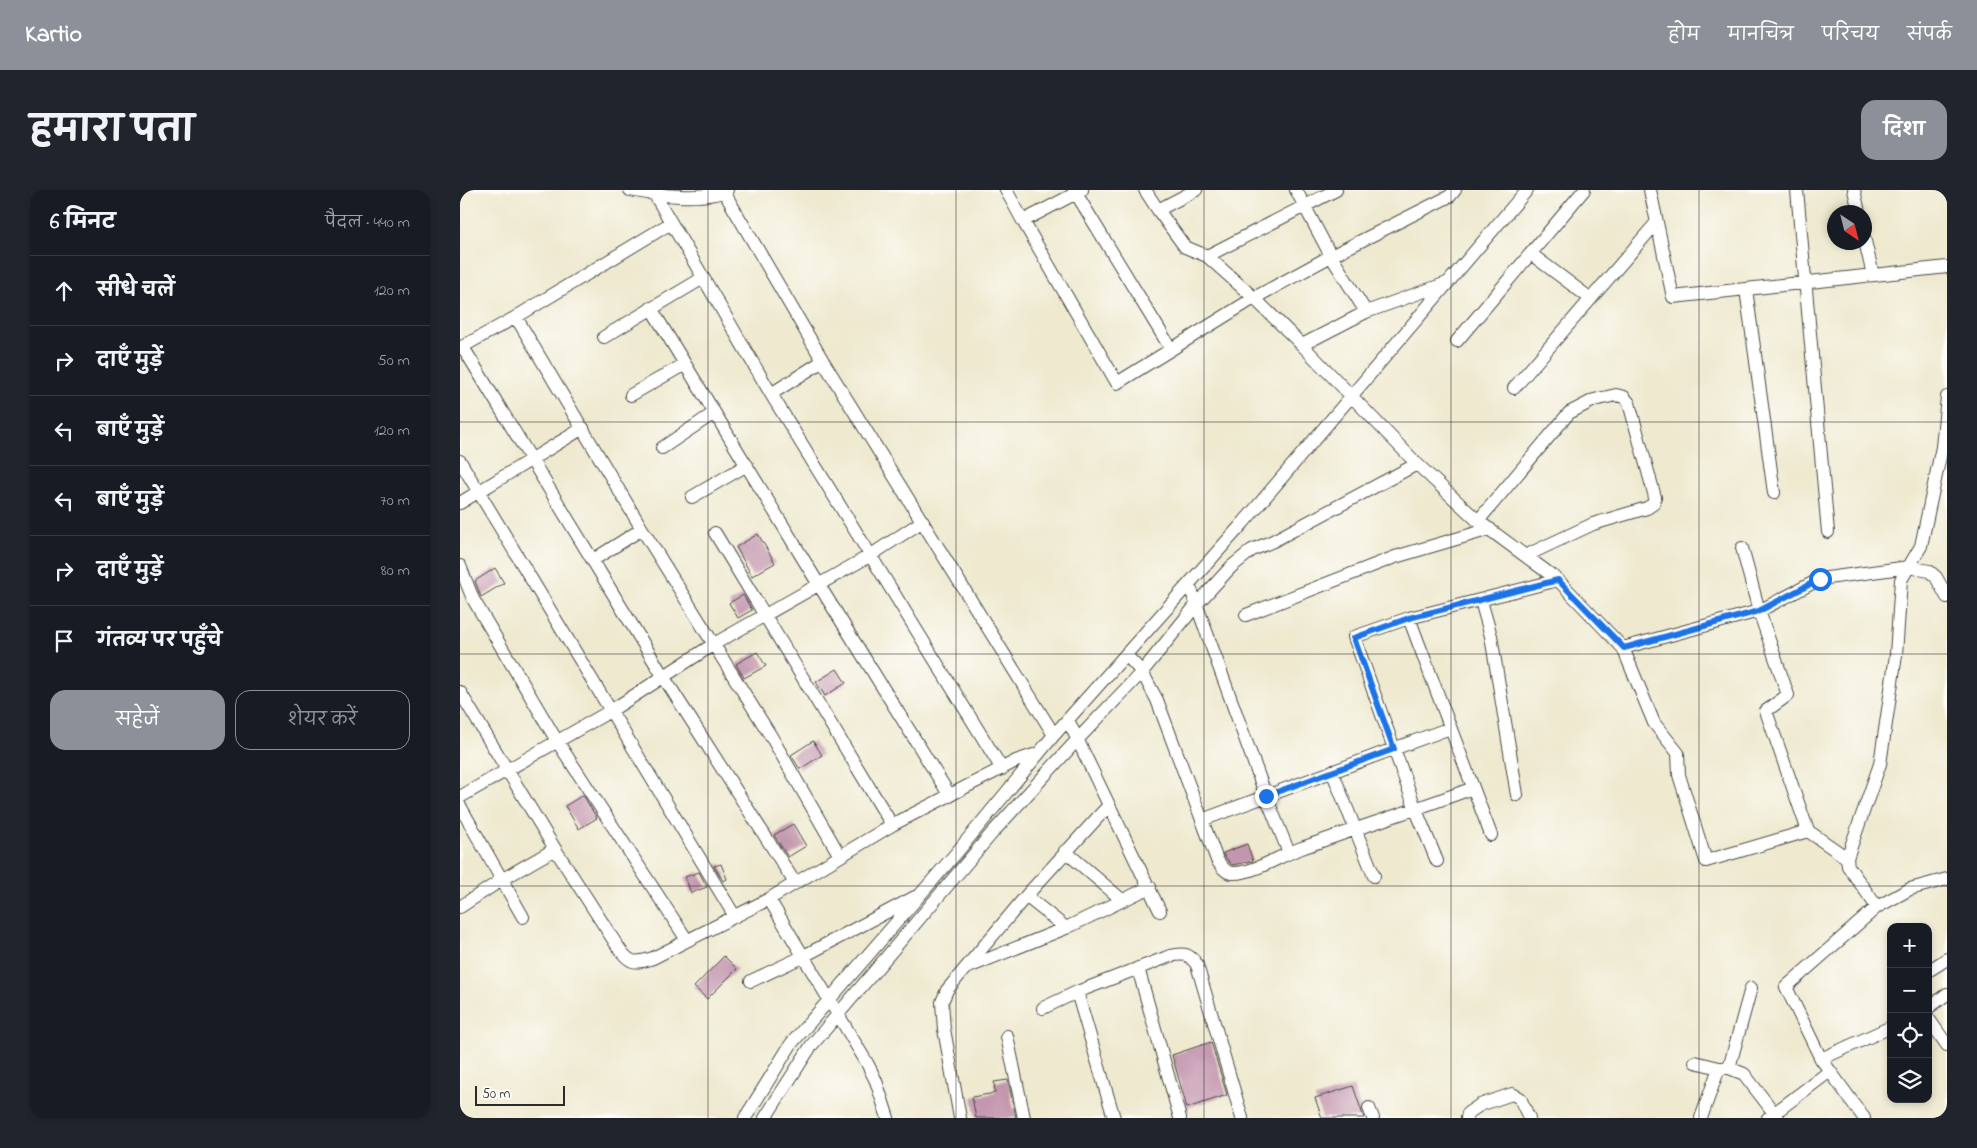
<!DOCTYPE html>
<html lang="hi">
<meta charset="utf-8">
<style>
:root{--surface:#171b24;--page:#20242c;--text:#f1f3f6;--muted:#9ea1a6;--line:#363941;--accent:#8c9099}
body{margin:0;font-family:"Indie Flower","Playpen Sans Deva",sans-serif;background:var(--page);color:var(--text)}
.controls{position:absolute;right:15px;bottom:15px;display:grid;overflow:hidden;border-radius:10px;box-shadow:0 2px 8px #0003}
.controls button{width:45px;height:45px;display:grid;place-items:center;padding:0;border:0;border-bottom:1px solid var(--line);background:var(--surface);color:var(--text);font:25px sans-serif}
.compass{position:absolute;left:1367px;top:15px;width:45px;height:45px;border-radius:50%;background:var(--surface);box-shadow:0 2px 8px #0003;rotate:145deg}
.scale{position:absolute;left:15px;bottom:12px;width:90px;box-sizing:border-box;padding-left:5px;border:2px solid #2b2b2b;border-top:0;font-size:14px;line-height:18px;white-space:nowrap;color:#2b2b2b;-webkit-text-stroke:4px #fdfcf7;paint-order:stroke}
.stop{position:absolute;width:15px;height:15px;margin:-11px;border:4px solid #1a73e8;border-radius:50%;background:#fff}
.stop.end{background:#1a73e8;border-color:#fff;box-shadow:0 1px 5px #0008}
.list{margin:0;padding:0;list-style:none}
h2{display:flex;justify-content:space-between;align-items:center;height:65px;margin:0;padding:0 20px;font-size:21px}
h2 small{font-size:16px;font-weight:400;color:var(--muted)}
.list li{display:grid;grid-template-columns:32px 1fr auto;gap:15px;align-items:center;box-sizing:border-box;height:70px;padding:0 20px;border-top:1px solid var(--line)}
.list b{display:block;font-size:19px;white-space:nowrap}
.list em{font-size:16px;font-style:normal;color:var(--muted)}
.actions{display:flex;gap:10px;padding:15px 20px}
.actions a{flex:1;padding:11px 0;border:1px solid var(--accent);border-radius:15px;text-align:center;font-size:18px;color:var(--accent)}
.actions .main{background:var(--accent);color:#fff}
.icon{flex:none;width:28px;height:28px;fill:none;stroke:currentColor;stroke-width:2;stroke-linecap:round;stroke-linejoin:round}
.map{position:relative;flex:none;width:1487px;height:928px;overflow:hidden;border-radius:15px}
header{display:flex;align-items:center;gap:30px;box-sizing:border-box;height:70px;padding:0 25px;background:var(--accent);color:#fff}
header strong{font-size:24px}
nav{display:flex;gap:28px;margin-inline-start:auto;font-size:18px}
.intro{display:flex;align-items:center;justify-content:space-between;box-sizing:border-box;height:120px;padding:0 30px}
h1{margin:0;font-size:35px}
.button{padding:12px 22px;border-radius:15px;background:var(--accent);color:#fff;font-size:18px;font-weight:700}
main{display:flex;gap:30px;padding:0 30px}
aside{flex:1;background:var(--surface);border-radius:15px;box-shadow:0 2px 8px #0003}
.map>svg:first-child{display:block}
</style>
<header>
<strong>Kartio</strong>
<nav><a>होम</a><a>मानचित्र</a><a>परिचय</a><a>संपर्क</a></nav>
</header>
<div class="intro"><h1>हमारा पता</h1><a class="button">दिशा</a></div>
<main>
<aside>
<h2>6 मिनट<small>पैदल · 440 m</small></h2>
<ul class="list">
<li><svg class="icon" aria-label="ahead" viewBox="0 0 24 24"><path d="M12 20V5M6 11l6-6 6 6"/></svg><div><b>सीधे चलें</b></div><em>120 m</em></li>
<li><svg class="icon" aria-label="right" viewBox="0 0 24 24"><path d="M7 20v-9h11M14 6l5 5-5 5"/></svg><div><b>दाएँ मुड़ें</b></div><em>50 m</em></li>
<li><svg class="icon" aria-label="left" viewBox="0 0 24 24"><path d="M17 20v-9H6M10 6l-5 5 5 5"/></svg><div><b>बाएँ मुड़ें</b></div><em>120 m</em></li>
<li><svg class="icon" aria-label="left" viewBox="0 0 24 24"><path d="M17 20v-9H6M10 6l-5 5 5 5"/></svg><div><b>बाएँ मुड़ें</b></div><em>70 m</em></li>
<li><svg class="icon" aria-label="right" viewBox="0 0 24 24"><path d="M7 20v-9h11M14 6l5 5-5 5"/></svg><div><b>दाएँ मुड़ें</b></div><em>80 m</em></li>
<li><svg class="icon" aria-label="arrive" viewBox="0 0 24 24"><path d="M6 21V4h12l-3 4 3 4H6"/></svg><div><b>गंतव्य पर पहुँचे</b></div></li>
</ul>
<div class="actions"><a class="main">सहेजें</a><a>शेयर करें</a></div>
</aside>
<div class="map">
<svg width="1487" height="928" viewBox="0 0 1487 928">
<rect width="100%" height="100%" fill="#fdfcf7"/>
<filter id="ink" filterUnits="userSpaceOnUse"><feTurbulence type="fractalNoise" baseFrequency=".02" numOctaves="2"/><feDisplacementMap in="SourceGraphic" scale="10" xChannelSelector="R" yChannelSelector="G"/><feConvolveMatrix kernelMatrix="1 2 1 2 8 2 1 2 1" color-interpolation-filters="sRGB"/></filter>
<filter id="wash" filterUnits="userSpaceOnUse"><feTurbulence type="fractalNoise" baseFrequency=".0096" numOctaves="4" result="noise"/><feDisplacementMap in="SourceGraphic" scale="20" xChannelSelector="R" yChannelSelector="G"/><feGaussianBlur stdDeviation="1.12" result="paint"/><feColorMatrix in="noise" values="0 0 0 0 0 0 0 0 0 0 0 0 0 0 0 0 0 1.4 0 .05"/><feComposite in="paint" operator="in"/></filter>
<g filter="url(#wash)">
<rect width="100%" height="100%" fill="#eee9cf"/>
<g id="blocks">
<!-- building -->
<path fill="#c396ae" d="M 298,344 L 315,373 L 292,386 L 276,357 Z
M 35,378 L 44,393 L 21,407 L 15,391 Z
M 283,405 L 292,420 L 278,428 L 269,413 Z
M 297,462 L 306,476 L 284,488 L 276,474 Z
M 377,479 L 386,493 L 365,506 L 356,492 Z
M 353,551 L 362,565 L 340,579 L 331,565 Z
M 123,605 L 137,628 L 119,639 L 105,616 Z
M 333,634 L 346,656 L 328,667 L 314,645 Z
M 787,654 L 793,671 L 772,675 L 764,666 L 763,663 Z
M 261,674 L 267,689 L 263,691 L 254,676 Z
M 239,682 L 247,697 L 231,703 L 225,687 Z
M 264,766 L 277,779 L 247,809 L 234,797 Z
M 751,852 L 767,905 L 727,918 L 712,865 Z
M 548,890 L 556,928 L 516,928 L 512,907 L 535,903 L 534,892 Z
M 893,896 L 904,928 L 862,928 L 855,908 Z"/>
</g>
</g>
<g filter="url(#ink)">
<use href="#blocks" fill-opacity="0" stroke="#484844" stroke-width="1"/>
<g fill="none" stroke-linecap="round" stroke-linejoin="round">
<defs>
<path id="minor" d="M 170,0 C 195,5 244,11 267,0
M 546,0 L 563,31
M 614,0 L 711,159
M 622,0 L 563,31 L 657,193 L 794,108 L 747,66 L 876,0
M 685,0 L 698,20
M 736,0 L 698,20 L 725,57 L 747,66
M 836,0 L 871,66 L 906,122
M 1190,0 L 1213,107 L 1487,77
M 1337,0 L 1368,342
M 1394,0 L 1399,22
M 264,2 L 363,171 L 594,545
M 195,5 L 311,204 L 542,579
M 1404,47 L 1413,85
M 1071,64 L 1131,109
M 1286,99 L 1314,303
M 191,118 L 359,395 L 490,606
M 56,127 L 182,339 L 312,548 L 380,666
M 144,147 L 243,88
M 997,151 L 1124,0
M 842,155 L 906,122 L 987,93
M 3,157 L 203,486 L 335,693
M 0,158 L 56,127 L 211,33
M 1054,198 L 1197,32
M 311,204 L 363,171
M 171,205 L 225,174
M 202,258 L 254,223
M 0,271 L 274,725
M 232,307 L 287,275
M 0,313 L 123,238
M 1018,331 L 1109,223 L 1134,210 L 1156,205 L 1164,207 L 1169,213 L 1195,307 L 1193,314 L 1187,318 L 1133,334 L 1067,365
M 255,343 L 432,635
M 1282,358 L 1299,421 L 1360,389 L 1449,377 L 1469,381 L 1476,387 L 1487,407
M 133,370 L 182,339
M 0,376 L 13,409 L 97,551 L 227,750
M 1098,390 L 1163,458 L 1299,421 L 1328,505 L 1306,521 L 1348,641 L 1387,668
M 729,394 L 806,606 L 829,663
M 1021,411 L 1031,446 L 1057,605
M 786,425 L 935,367 L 1030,339
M 949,428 L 1031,645
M 1163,458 L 1194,533 L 1218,563 L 1219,585 L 1246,671 L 1348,641
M 666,465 L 682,482 L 697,510 L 757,670 C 761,676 766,684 774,683 C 794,683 820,666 839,659 C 897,638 955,620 1013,598
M 0,502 L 95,659 L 158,757 C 170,774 174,774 193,768 L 309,709 L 432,635 L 556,571 L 577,564
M 608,530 L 700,721
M 872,581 L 914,686
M 0,607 L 152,520 L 254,454 L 411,365 L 463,331
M 0,616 L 63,727
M 742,630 L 990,538
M 605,661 L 662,710
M 977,671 L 956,620 L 894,447 L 949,428 L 1098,390 L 1018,331 L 957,274 L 842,155 L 794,108 L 871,66 L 990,6 L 995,0
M 566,706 L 606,738
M 309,709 L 407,873 L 416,891 L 428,928
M 0,717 L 43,689 L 95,659
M 1417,717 L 1388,676 L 1387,668 L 1420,574 L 1436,465 L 1441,390 L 1461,356 L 1482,257 L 1487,207
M 506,778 L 606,738 L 690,697
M 678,778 L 720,928
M 1468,781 L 1487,769
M 291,791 L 342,767 L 455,707
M 617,802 L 654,928
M 583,818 L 617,802 L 710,766 C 723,763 729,763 737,775 L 782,928
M 1468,818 L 1487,804
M 1468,828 L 1487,855
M 547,846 L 564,928
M 1361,869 L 1431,837
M 1235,872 L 1259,878 L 1269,878 L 1284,884 L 1318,928
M 1269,878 L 1291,798
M 1370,881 L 1404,928
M 909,918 L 913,928
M 285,928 L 331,854 L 498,661 L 594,545 L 784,332 L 1067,0
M 305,928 L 351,856 L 533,642 L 618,549 L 682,482 L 737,414 L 771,377 L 792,360 L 813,351 L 957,274
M 500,928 L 484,839 L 482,812 L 487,800 L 566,706 L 649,615
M 1007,928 L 1008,923 L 1020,915 L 1052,904 L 1060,908 L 1069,928
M 1241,928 L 1259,878
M 1308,928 L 1370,881 L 1361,869 L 1326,797 L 1417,717 L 1450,699 L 1487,689"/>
</defs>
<!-- minor casing -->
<use href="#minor" stroke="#484844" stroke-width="14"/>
<!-- minor -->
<use href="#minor" stroke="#fff" stroke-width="12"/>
</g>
</g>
<g fill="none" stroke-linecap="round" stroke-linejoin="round" filter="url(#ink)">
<!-- route -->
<path stroke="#1a73e8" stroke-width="6" d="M 806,606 L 934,559 L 894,448 L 949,428 L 1098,390 L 1164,458 L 1299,421 L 1360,389"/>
</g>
<!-- grid -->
<path fill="none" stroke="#2b2b2b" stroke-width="1" stroke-opacity="0.55" d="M 248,0 L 248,928M 496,0 L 496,928M 744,0 L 744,928M 991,0 L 991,928M 1239,0 L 1239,928M 0,232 L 1487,232M 0,464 L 1487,464M 0,696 L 1487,696"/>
</svg>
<div class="controls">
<button>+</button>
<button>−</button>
<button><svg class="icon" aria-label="locate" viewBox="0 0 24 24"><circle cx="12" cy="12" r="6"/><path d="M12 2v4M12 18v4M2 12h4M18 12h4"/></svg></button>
<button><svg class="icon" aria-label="layers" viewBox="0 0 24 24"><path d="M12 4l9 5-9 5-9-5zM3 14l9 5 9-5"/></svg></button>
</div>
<svg class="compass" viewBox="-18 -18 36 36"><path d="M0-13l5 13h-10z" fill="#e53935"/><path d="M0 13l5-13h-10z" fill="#9ea1a6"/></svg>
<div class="scale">50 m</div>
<div class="stop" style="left:1360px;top:389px"></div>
<div class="stop end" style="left:806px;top:606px"></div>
</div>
</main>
